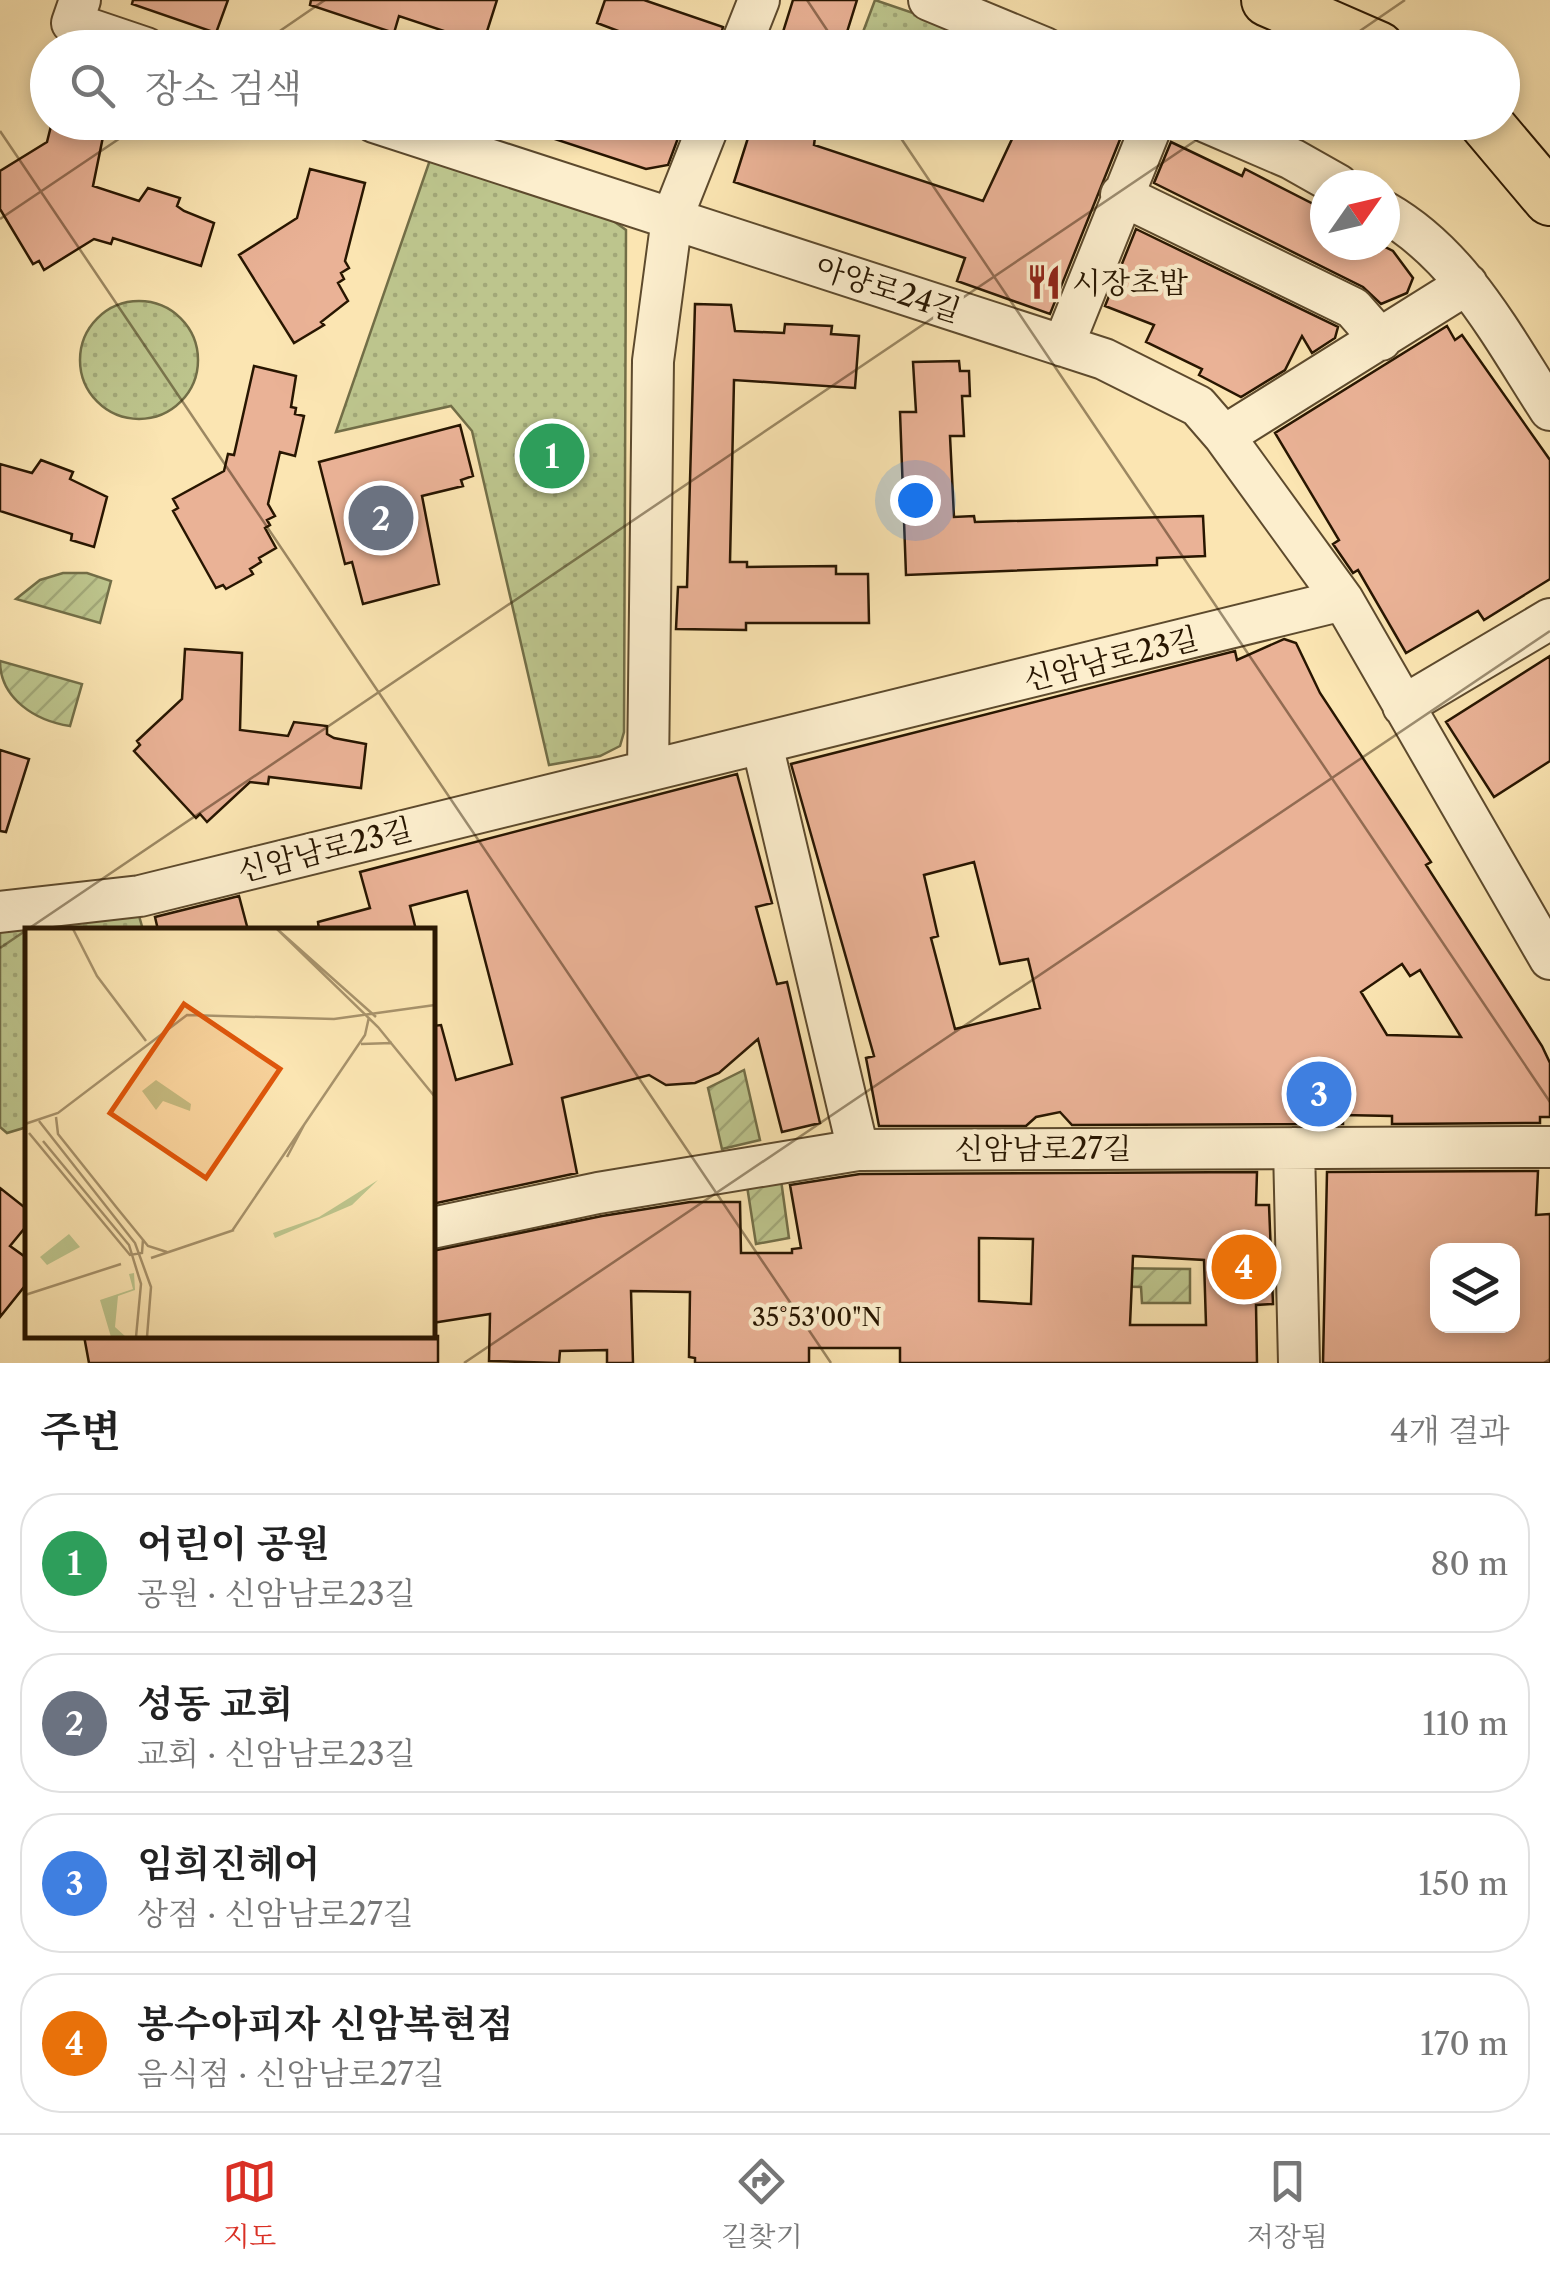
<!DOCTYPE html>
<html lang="ko">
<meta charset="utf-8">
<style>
:root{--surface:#fff;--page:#f2f2f2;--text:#222;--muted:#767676;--line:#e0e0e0;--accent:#d93025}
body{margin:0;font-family:"Libre Caslon Text","Noto Serif KR",serif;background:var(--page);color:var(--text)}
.controls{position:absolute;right:30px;bottom:30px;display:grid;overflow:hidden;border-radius:20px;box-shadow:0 5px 15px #0003}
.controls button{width:90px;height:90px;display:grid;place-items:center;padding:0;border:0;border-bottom:2px solid var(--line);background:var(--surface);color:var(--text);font:50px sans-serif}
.compass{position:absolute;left:1310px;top:170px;width:90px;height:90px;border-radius:50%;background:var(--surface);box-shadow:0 5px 15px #0003;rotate:56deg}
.you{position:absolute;left:915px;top:500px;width:35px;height:35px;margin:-25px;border:8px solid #fff;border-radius:50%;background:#1a73e8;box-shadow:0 0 0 15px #1a73e833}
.badge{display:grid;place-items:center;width:65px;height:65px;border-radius:50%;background:var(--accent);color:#fff;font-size:32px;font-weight:700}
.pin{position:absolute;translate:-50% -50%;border:5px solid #fff;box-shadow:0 2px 10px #0006}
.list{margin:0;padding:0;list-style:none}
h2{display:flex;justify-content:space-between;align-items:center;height:130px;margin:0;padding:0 40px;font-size:42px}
h2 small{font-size:32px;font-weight:400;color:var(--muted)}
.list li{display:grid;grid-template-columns:65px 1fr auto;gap:30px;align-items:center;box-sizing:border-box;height:140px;margin:0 20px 20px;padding:0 20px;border:2px solid var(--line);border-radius:40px}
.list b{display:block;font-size:38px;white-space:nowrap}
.list p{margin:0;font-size:32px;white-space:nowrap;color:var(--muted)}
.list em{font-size:32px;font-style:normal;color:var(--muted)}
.icon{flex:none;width:55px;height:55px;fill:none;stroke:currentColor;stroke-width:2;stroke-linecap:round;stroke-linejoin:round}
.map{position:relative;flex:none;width:1550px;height:1363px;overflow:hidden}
.search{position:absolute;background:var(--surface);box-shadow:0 5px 15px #0003;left:30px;right:30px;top:30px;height:110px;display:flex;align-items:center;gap:25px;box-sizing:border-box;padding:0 35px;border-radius:55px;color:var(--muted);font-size:38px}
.sheet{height:770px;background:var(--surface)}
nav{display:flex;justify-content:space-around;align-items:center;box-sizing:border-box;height:140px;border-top:2px solid var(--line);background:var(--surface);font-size:28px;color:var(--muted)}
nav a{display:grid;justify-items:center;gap:5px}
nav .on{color:var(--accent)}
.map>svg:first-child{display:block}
</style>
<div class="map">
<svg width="1550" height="1363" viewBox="0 0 1550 1363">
<defs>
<pattern id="park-dots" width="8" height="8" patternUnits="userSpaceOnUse" patternTransform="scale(2.5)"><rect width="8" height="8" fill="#bdc58d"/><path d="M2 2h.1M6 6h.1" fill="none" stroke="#a2a878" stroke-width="1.8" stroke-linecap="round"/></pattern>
<pattern id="garden-furrows" width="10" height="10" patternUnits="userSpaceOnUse" patternTransform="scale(2.5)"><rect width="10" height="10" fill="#bdc58d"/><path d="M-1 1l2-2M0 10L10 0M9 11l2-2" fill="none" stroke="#a2a878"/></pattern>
</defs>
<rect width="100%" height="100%" fill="#fbe5b2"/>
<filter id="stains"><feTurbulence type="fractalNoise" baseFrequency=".002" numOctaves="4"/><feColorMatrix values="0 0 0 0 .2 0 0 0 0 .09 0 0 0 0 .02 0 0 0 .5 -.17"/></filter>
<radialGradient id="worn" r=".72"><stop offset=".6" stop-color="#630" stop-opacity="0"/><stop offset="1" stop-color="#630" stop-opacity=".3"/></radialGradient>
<!-- park -->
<path fill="url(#park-dots)" stroke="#726e47" stroke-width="2.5" d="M 875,0 L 957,28 L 949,47 L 857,48 Z
M 431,157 L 612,220 L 626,230 L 624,732 L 620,746 L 600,756 L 549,765 L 472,431 L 451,406 L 336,432 Z
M80 360a59 59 0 1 1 118 0a59 59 0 1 1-118 0Z
M 136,905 L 143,930 L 28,931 L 27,1127 L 7,1133 L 0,1127 L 0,919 Z"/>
<!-- garden -->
<path fill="url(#garden-furrows)" stroke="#726e47" stroke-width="2.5" d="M 63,573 L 87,573 L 111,581 L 100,623 L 16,599 L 40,580 Z
M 0,661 L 82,684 L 70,726 C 36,721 0,699 0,661 Z
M 744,1070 L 760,1140 L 722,1149 L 708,1088 Z
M 781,1180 L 789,1238 L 756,1244 L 747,1186 Z
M 1103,1268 L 1190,1269 L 1190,1303 L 1142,1303 L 1141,1287 L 1103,1286 Z"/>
<!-- building -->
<path fill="#eab296" stroke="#281601" stroke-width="2.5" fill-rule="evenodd" d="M 133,0 L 228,0 L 216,33 L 132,4 Z
M 311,0 L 497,0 L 483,44 L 399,16 L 394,33 L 310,5 Z
M 605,0 L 644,0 L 723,27 L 717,48 L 663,48 L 597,23 Z
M 793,0 L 857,0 L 842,48 L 778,48 Z
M 52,122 L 106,122 L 93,186 L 139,201 L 148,188 L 180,198 L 177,206 L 184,211 L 214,223 L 201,266 L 113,238 L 111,244 L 94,239 L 44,270 L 39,261 L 33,264 L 0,209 L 0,171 L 47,142 Z
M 519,122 L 684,122 L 668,165 L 646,169 L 518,127 Z
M 753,122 L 817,122 L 814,145 L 983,201 L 1020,122 L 1127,122 L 1050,314 L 957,281 L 965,258 L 734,182 Z
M 1171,142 L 1242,176 L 1245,169 L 1325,210 L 1325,245 L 1381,245 L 1393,251 L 1413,278 L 1407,293 L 1381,304 L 1363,287 L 1154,183 Z
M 310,169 L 365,183 L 345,261 L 349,268 L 341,273 L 344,279 L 338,283 L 348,301 L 321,322 L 324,325 L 294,343 L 239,255 L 297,218 Z
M 1136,229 L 1338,327 L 1335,338 L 1312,353 L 1302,336 L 1285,370 L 1241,397 L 1199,375 L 1202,369 L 1146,342 L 1154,325 L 1105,306 Z
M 695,304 L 731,305 L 735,331 L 784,333 L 785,324 L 832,326 L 831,334 L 859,336 L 855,388 L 734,380 L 730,562 L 747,562 L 747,567 L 836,566 L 836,574 L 868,574 L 869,623 L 746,623 L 746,630 L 676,629 L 678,587 L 687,587 Z
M 1447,326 L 1455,340 L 1462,335 L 1550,460 L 1550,579 L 1484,620 L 1478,611 L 1406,653 L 1358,570 L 1353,573 L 1333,544 L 1339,540 L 1275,433 Z
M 959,361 L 960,371 L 969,371 L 970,396 L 962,396 L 964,436 L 950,436 L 954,517 L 974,516 L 975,522 L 1203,516 L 1205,556 L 1157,558 L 1157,565 L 906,575 L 900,412 L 916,412 L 913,362 Z
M 254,366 L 296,376 L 291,407 L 296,408 L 295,414 L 304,416 L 295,456 L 280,452 L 268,504 L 275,516 L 267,520 L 270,525 L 265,528 L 276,548 L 259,558 L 261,562 L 250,569 L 253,574 L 226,589 L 223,585 L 216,588 L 173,511 L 178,508 L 173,499 L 224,471 L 228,454 L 234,455 Z
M 460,425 L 473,476 L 461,480 L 463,486 L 422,496 L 439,584 L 363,604 L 352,562 L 345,564 L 319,462 Z
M 41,460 L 73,472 L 70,479 L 107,497 L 94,547 L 71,540 L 72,534 L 0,511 L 0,464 L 32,473 Z
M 1284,639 L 1296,643 L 1320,693 L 1405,822 L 1431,862 L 1426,865 L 1542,1046 L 1550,1063 L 1550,1117 L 1540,1117 L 1540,1123 L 1392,1124 L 1392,1116 L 1343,1115 L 1343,1124 L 1072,1125 L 1060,1112 L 1036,1117 L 1026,1126 L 879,1126 L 866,1058 L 874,1056 L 791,764 L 1235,651 L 1237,660 ZM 974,862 L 1000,964 L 1028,959 L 1040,1008 L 955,1029 L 931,938 L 938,936 L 924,875 ZM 1402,964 L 1410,976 L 1420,970 L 1461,1037 L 1387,1035 L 1361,992 Z
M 185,649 L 242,653 L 240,730 L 288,736 L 294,722 L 327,726 L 327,734 L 334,738 L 366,744 L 361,788 L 269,777 L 268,784 L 250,782 L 207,822 L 200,814 L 196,818 L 134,751 L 140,745 L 137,741 L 182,699 Z
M 1550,656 L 1550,761 L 1494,797 L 1446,722 Z
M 0,750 L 29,759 L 6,832 L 0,831 Z
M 737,774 L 772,903 L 756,907 L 777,984 L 787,982 L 820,1123 L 782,1132 L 758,1039 L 719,1073 L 695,1083 L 666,1085 L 649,1075 L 562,1098 L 577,1173 L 432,1204 L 432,1026 L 441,1025 L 456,1080 L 512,1064 L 467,891 L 410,906 L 416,930 L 319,930 L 318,922 L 370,908 L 360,872 Z
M 239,896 L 248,930 L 158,930 L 155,917 Z
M 1538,1171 L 1536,1215 L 1550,1214 L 1550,1363 L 1323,1363 L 1327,1172 ZM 1438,1250 L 1512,1250 L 1512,1326 L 1438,1326 Z
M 1257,1172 L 1256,1205 L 1269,1205 L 1273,1304 L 1256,1305 L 1257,1363 L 900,1363 L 900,1348 L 809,1348 L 809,1363 L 695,1363 L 695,1358 L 689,1357 L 690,1292 L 631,1291 L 633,1363 L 607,1363 L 607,1350 L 560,1351 L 559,1363 L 489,1361 L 490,1314 L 432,1323 L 432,1251 L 602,1216 L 690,1202 L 740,1202 L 741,1253 L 792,1253 L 792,1249 L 801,1248 L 790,1185 L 860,1174 ZM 979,1238 L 1033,1239 L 1031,1304 L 979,1301 ZM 1133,1256 L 1204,1260 L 1206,1325 L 1130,1325 Z
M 0,1188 L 28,1210 L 28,1224 L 10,1246 L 28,1259 L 28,1282 L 0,1317 Z
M 84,1336 L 438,1336 L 438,1363 L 89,1363 Z"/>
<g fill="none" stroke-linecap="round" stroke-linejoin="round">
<defs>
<path id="minor" d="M 80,0 L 72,23 L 146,48
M 929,0 L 1045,48
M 740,48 L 759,0
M 374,122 L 1104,359 L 1198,406 L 1224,436 L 1343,600 L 1550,959
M 1206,122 L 1292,159 L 1338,185
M 1121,195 L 1353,308 L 1381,340
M 1385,212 C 1462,256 1503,338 1550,410
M 1063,346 L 1153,122
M 1224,436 L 1467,284
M 1403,706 L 1550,619
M 762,744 L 858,1150
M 648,771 L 653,361 L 672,218 L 710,122
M 0,912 L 140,896 L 1343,600
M 1294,1148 L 1299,1363
M 432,1228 L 598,1193 L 858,1150 L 1550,1147"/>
<path id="major" d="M 1268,0 L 1378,48
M 1485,122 L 1550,199"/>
</defs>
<!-- minor casing -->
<use href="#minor" stroke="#5d4a2d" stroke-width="44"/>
<!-- major casing -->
<use href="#major" stroke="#281601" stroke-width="56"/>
<!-- minor -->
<use href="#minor" stroke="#fceecd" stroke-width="40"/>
<!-- major -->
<use href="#major" stroke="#fbe5b2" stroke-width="52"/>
</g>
<!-- ticks -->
<path fill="none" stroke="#281601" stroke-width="2.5" stroke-opacity="0.45" d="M 807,0 L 839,48M 255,48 L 325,0M 1335,48 L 1405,0M 890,122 L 1550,1102M 0,131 L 831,1363M 0,219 L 144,122M 0,948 L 1223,122M 464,1363 L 1550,631M 1544,1363 L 1550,1359"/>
<!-- icons -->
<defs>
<symbol id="restaurant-bare" viewBox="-9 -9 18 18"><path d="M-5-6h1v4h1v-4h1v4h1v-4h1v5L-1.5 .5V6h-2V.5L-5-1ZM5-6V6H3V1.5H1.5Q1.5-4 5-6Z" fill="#8f2418" stroke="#fceecd" stroke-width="2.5" paint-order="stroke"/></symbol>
</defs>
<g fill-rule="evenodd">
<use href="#restaurant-bare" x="1019" y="257" width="50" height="50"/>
</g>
<g text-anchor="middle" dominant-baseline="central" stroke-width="9" stroke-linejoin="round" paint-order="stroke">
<!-- poi labels -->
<g font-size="30" fill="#281601" stroke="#fceecd" text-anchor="start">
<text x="1072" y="282">시장초밥</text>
</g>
<!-- street labels -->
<g font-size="30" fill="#281601" stroke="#fceecd">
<text transform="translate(888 289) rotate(18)">아양로24길</text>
<text transform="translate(1111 659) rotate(-14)">신암남로23길</text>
<text transform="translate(325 850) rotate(-14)">신암남로23길</text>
<text x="1043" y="1148">신암남로27길</text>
</g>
</g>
<!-- overview -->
<g transform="translate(25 928)">
<rect width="410" height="410" fill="#fbe5b2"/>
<path d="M 131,152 L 166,176 L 165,183 L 138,173 L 131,182 L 117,163 ZM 353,252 L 327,277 L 250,310 L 248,305 L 294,289 ZM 44,306 L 55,319 L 22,337 L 15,329 ZM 109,345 L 110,362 L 93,368 L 90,399 L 101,409 L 86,409 L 75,372 L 108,361 L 104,346 Z" fill="#bdc58d"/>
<path fill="none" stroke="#a7926b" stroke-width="2.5" d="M 48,1 L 72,48 L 121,113M 252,1 L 353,99 L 410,169M 252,1 L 351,89M 336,116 L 367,115M 31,189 L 33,206 L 92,280 L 123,318 L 142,324M 14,193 L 110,315 L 126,359 L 122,409M 0,196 L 33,185 L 162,87 L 309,91 L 410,77M 4,205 L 105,327 L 117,325 L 118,311M 18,213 L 104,317 L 116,356 L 111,409M 262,229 L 279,197M 207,303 L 340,107 L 344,89M 126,330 L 209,302M 0,367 L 96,336"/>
<path fill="#de560b" fill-opacity="0.15" stroke="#de560b" stroke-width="5" d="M 159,76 L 255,141 L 181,250 L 85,185 Z"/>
<rect width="410" height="410" fill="none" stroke="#281601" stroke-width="5"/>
</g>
<g font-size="25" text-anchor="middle" fill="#281601" stroke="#fceecd" stroke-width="9" stroke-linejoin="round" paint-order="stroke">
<text x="817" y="1326">35°53'00"N</text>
</g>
<rect width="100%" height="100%" filter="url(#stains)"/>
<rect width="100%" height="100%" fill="url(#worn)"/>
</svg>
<div class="controls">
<button><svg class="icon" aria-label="layers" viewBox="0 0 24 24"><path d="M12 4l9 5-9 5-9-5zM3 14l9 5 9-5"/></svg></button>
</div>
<svg class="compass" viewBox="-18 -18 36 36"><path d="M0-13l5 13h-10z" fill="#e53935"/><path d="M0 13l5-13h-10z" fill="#767676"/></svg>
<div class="you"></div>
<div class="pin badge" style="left:552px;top:456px;background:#2e9e5b">1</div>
<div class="pin badge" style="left:381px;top:518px;background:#6b7280">2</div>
<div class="pin badge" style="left:1319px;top:1094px;background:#3f7fe0">3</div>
<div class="pin badge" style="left:1244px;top:1267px;background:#e8710a">4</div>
<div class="search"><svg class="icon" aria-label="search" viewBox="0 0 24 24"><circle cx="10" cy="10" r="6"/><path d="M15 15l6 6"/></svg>장소 검색</div>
</div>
<section class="sheet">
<h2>주변<small>4개 결과</small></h2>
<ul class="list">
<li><span class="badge" style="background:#2e9e5b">1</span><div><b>어린이 공원</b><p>공원 · 신암남로23길</p></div><em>80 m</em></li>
<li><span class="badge" style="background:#6b7280">2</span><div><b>성동 교회</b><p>교회 · 신암남로23길</p></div><em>110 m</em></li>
<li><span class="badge" style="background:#3f7fe0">3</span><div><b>임희진헤어</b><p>상점 · 신암남로27길</p></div><em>150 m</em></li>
<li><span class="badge" style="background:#e8710a">4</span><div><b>봉수아피자 신암복현점</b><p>음식점 · 신암남로27길</p></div><em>170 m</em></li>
</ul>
</section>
<nav>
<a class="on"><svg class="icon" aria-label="map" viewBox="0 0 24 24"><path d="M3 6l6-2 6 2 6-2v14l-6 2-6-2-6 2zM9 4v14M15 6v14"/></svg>지도</a>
<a><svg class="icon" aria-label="directions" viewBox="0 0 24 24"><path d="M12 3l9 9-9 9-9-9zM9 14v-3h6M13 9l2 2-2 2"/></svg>길찾기</a>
<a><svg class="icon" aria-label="saved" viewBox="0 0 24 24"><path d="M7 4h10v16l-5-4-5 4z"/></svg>저장됨</a>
</nav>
